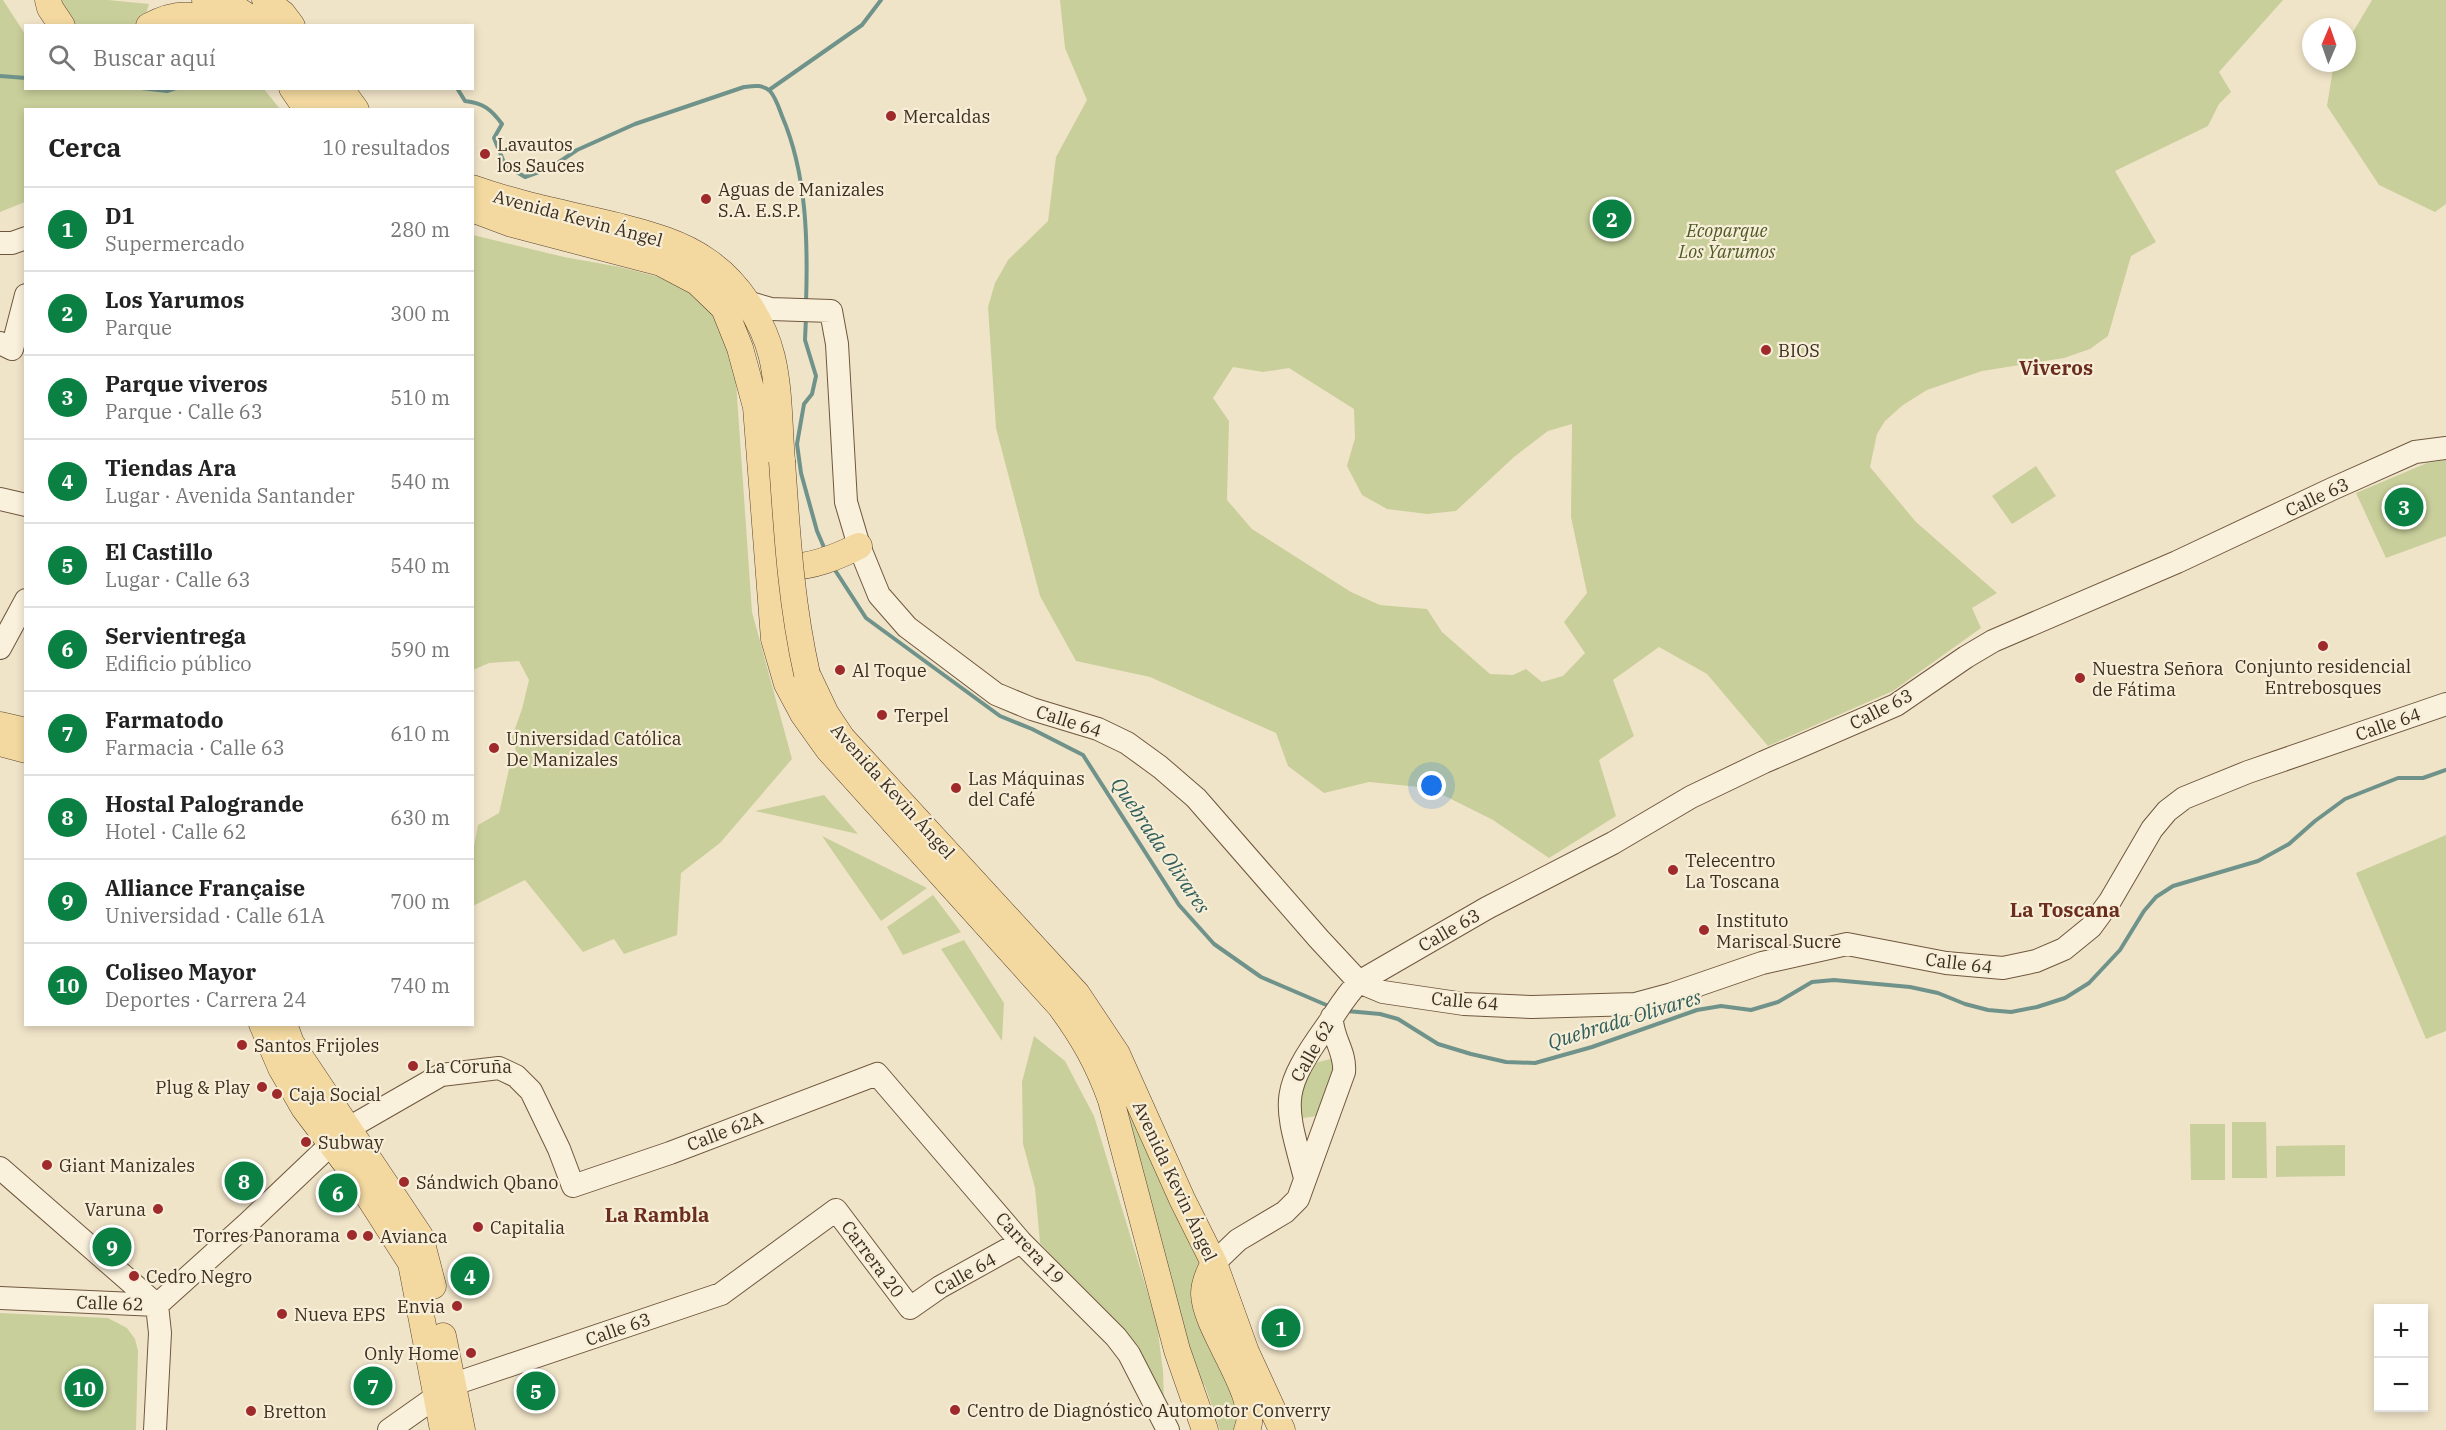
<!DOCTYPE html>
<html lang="es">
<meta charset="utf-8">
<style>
:root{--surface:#fff;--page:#f6f6f6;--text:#222;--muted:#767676;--line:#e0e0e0;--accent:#0b8043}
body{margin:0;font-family:"IBM Plex Serif",serif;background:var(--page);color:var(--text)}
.controls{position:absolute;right:18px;bottom:18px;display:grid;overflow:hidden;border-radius:0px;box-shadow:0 3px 9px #0003}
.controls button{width:54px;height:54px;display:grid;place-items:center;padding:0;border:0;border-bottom:2px solid var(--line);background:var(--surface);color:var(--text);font:30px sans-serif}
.compass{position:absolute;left:2302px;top:18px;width:54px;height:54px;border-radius:50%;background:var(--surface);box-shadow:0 3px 9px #0003;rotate:2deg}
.you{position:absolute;left:1432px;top:786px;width:21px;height:21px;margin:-15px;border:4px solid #fff;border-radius:50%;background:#1a73e8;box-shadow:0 0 0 9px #1a73e833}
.badge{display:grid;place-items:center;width:39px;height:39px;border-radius:50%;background:var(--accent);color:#fff;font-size:20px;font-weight:700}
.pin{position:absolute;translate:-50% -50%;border:3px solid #fff;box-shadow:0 2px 6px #0006}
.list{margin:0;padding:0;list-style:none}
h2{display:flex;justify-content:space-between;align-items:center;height:78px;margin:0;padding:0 24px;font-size:26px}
h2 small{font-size:20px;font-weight:400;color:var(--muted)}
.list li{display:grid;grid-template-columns:39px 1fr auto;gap:18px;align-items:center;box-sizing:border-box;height:84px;padding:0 24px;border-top:2px solid var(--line)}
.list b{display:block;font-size:22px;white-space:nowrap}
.list p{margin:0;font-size:20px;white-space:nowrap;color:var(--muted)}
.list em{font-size:20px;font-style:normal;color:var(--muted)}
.icon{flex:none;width:33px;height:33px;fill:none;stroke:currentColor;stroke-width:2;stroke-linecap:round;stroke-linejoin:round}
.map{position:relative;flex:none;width:2446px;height:1430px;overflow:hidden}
.search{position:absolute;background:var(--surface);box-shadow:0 3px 9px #0003;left:24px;top:24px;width:450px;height:66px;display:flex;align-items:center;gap:15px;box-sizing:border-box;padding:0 21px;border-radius:0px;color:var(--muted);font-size:22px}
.panel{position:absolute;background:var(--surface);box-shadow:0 3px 9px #0003;left:24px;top:108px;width:450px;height:918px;border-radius:0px}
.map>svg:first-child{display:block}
</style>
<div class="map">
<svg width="2446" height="1430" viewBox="0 0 2446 1430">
<rect width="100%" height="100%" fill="#f0e4c8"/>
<!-- green -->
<path fill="#c9cf9b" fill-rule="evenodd" d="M 0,0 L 3,0 L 25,34 L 26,88 L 264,89 L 280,109 L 26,110 L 25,202 L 0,212 Z
M 58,0 L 108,0 L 149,4 L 146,14 L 137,25 L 75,25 L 66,17 Z
M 1060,0 L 2283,0 L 2219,72 L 2231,92 L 2219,104 L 2208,126 L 2115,171 L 2156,242 L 2131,256 L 2108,336 L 2090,349 L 2064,358 L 1982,371 L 1927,390 L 1903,405 L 1885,421 L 1877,434 L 1870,467 L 1916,522 L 1997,593 L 1972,608 L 1981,628 L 1893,691 L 1768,746 L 1707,674 L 1659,647 L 1613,680 L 1634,736 L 1599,760 L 1616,816 L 1549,858 L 1493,820 L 1429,788 L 1369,782 L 1324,793 L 1288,766 L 1276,733 L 1150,677 L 1076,661 L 1040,596 L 996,428 L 988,307 L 995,283 L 1008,260 L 1048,221 L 1056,157 L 1087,100 L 1065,48 ZM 1233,367 L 1263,372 L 1289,368 L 1354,409 L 1355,438 L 1347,466 L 1362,495 L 1387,509 L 1427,514 L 1456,511 L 1514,457 L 1548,431 L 1572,424 L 1571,517 L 1587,593 L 1564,622 L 1585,653 L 1563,676 L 1542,682 L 1526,669 L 1513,675 L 1490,674 L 1442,632 L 1427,609 L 1380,605 L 1351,592 L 1252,529 L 1227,500 L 1229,421 L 1213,398 Z
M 2372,0 L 2446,0 L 2446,204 L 2435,212 L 2379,185 L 2327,106 L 2333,69 L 2336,63 L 2347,63 L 2347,42 Z
M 473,235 L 564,257 L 620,267 L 663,278 L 692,291 L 719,317 L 734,353 L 752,612 L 792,759 L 720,843 L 681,873 L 677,935 L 624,954 L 614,939 L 583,952 L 525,880 L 473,906 L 473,851 L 478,825 L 499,813 L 509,769 L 518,758 L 512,737 L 522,709 L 529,680 L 519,661 L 489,663 L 473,670 Z
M 2446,460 L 2446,536 L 2386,558 L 2356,493 L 2427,463 Z
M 2036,466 L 2056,496 L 2012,524 L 1992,496 Z
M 824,795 L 858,834 L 755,811 Z
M 2446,835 L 2446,1031 L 2426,1039 L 2356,873 Z
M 822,836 L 927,888 L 881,921 Z
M 933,895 L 961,932 L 903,955 L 887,927 Z
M 964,940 L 1004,1003 L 1002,1041 L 941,949 Z
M 1091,1027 L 1199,1255 L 1240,1399 L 1241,1430 L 1220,1430 L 1205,1386 L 1191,1366 Z
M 1034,1036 L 1065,1061 L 1094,1116 L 1157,1324 L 1163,1371 L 1164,1407 L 1072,1278 L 1040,1243 L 1035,1188 L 1023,1144 L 1022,1082 Z
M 1330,1059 L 1339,1059 L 1317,1116 L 1303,1118 L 1298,1098 L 1315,1063 Z
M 2232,1122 L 2266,1122 L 2267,1178 L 2232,1178 Z
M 2190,1124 L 2225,1124 L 2225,1180 L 2191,1180 Z
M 2345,1145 L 2345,1176 L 2276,1177 L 2276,1146 Z
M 0,1313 L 108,1318 L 127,1328 L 135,1339 L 138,1351 L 136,1430 L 0,1430 Z"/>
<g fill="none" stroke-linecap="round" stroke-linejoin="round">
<!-- stream -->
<path stroke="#6f938a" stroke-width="4" d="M 0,76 L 26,78
M 141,88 L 167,91 L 176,88
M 457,88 L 465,101 C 483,103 491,109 502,124 L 494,138 L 505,165 L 525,177 L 550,168 L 577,150 L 635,124 L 744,87 C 753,86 762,84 770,91 C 776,98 779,108 782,116 C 807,174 808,242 806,304
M 769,90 L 862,25 L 881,0
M 806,317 L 805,340 L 816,376 L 812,394 L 804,404 L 797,444 L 801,473 L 817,531 L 826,552
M 833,567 L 866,618 L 1000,716 L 1032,729 L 1083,755 L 1179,905 L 1214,944 L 1261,977 L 1331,1007
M 1347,1011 L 1380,1014 L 1398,1019 L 1438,1044 L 1471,1054 L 1506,1062 L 1535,1063 L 1592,1047 L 1697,1010 L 1721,1006 L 1751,1010 L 1778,1002 L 1812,982 L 1834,980 L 1910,987 L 1938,993 L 1965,1004 L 1988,1010 L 2011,1012 L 2037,1007 L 2065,998 L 2089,983 L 2120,950 L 2144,911 L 2156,897 L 2173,886 L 2258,861 L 2289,844 L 2315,821 L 2345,799 L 2398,778 L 2423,778 L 2446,770"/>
<defs>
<path id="secondary" d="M 0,243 L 12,243 L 26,238
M 747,302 L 771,309 L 831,311 L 837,344 L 846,502 L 859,546 L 879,595 L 907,627 L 996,694 L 1032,709 L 1098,729 L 1127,743 L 1160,767 L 1196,798 L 1319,939 L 1359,982 L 1383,992 L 1464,1004 L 1532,1007 L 1635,1004 L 1672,994 L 1762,963 L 1847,944 L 1946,963 L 2003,968 L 2036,961 L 2064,949 L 2091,927 L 2110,901 L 2152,829 L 2167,811 L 2184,798 L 2248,772 L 2446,704
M 0,343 L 12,349 L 26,295
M 0,499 L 26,505
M 0,648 L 26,600
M 0,1168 L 157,1305
M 1305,1178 C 1285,1102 1278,1094 1326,1027 C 1337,1011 1345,996 1359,982 L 1487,908 L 1613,843 L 1691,797 L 1764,762 L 1896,705 L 1966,657 L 1993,641 L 2177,562 L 2332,489 L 2415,452 L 2446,448
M 1214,1263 L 1238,1240 L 1285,1212 L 1298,1199 L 1344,1072 C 1346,1051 1331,1037 1332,1017
M 0,1298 L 157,1305 L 247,1224 L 347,1129 L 441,1075 L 499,1068 L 516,1076 L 531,1091 L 559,1149 L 573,1186 L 670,1153 L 877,1074 L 1021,1242 L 1116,1337 L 1129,1354 L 1168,1430
M 155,1430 L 160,1333 L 157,1305
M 389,1430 L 454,1384 L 721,1294 L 836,1210 L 910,1308 L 940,1287 L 1021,1242"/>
<path id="primary" d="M 48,0 L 50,8 L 62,26
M 205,0 L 235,8 L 262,26
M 265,0 L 283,14 L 292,26
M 149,26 C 180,9 196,15 227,26
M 292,88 L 307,110
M 317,88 L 334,110
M 340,88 L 356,110
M 472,188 C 520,205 569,214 618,226 C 648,234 680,242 707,261 C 738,282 763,320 772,357 C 780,391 779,427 782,461
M 472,209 L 512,224 L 661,263 L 697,282 L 724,308 L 740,348 L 756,407 L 774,639 L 787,684 L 803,714 L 828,749 L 1060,1006 C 1083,1037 1098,1064 1111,1100 L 1177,1350 L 1205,1430
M 777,554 L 788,567 C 813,567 837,557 859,546
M 807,674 L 826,714 L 842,738 L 1077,994 L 1117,1054 L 1182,1199 L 1214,1263 L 1246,1352 L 1282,1430
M 0,725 L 26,731
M 0,743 L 26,750
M 262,1024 L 281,1068 L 304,1108 L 354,1174 L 411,1263 L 443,1430
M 284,1024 L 291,1043 L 420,1236 L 433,1286
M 1214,1263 C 1209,1272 1204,1282 1204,1294 C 1205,1331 1262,1397 1247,1430
M 443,1336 L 462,1430"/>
</defs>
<!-- secondary casing -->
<use href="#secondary" stroke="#6f573f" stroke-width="24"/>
<!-- primary casing -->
<use href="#primary" stroke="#5b4430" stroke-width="27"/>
<!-- secondary -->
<use href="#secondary" stroke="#faf1dc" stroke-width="22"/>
<!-- primary -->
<use href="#primary" stroke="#f3d9a0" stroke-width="26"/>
<defs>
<path id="primary-bridge" d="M 782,461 C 787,533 791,603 807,674"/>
</defs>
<!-- primary-bridge casing -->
<use href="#primary-bridge" stroke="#5b4430" stroke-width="27" stroke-linecap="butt"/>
<!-- primary-bridge -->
<use href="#primary-bridge" stroke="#f3d9a0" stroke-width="26"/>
</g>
<!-- markers -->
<g fill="#9e2a2b" stroke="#f7eed8" stroke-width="2">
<circle cx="891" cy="116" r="6"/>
<circle cx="485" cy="154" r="6"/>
<circle cx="706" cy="199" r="6"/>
<circle cx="1766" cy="350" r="6"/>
<circle cx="2323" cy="646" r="6"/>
<circle cx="840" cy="670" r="6"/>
<circle cx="2080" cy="678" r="6"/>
<circle cx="882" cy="715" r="6"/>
<circle cx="494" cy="748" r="6"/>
<circle cx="956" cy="788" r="6"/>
<circle cx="1673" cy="870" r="6"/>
<circle cx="1704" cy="930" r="6"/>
<circle cx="242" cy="1045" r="6"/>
<circle cx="413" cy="1066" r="6"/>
<circle cx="262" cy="1087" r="6"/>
<circle cx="277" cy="1094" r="6"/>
<circle cx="306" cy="1142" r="6"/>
<circle cx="47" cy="1165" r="6"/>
<circle cx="404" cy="1182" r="6"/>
<circle cx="158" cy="1209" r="6"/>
<circle cx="478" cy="1227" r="6"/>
<circle cx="352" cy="1235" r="6"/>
<circle cx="368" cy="1236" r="6"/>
<circle cx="134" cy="1276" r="6"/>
<circle cx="457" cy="1306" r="6"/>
<circle cx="282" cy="1314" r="6"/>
<circle cx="471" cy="1353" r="6"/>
<circle cx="955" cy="1410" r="6"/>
<circle cx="251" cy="1411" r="6"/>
</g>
<g text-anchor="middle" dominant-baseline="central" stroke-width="4.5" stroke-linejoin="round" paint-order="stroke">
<!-- poi labels -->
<g font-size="18" fill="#3d2e20" stroke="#f7eed8" text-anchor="start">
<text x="903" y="116">Mercaldas</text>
<text x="497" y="144">Lavautos<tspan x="497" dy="21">los Sauces</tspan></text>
<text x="718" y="189">Aguas de Manizales<tspan x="718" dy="21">S.A. E.S.P.</tspan></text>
<text x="1778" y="350">BIOS</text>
<text x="2323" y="666" text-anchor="middle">Conjunto residencial<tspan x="2323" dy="21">Entrebosques</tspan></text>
<text x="2092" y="668">Nuestra Señora<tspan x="2092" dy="21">de Fátima</tspan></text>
<text x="852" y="670">Al Toque</text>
<text x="894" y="715">Terpel</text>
<text x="506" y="738">Universidad Católica<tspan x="506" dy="21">De Manizales</tspan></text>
<text x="968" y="778">Las Máquinas<tspan x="968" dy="21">del Café</tspan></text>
<text x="1685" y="860">Telecentro<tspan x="1685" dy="21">La Toscana</tspan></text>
<text x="1716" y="920">Instituto<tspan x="1716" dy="21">Mariscal Sucre</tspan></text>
<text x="254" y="1045">Santos Frijoles</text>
<text x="425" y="1066">La Coruña</text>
<text x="250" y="1087" text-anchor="end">Plug &amp; Play</text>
<text x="289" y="1094">Caja Social</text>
<text x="318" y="1142">Subway</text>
<text x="59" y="1165">Giant Manizales</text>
<text x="416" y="1182">Sándwich Qbano</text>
<text x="146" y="1209" text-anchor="end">Varuna</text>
<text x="490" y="1227">Capitalia</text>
<text x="340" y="1235" text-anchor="end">Torres Panorama</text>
<text x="380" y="1236">Avianca</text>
<text x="146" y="1276">Cedro Negro</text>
<text x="445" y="1306" text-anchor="end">Envia</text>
<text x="294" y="1314">Nueva EPS</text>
<text x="459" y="1353" text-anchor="end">Only Home</text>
<text x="967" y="1410">Centro de Diagnóstico Automotor Converry</text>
<text x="263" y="1411">Bretton</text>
</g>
<!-- street labels -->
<g font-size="18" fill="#3d2e20" stroke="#f7eed8">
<text transform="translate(578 218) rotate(15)">Avenida Kevin Ángel</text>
<text transform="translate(2317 497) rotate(-25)">Calle 63</text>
<text transform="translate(1881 709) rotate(-27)">Calle 63</text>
<text transform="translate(1069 721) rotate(18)">Calle 64</text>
<text transform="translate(2388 724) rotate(-19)">Calle 64</text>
<text transform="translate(893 791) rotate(48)">Avenida Kevin Ángel</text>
<text transform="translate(1449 930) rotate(-30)">Calle 63</text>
<text transform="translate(1959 963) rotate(7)">Calle 64</text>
<text transform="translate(1465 1001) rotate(5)">Calle 64</text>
<text transform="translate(1312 1051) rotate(-60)">Calle 62</text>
<text transform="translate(725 1131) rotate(-21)">Calle 62A</text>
<text transform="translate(1175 1181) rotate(65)">Avenida Kevin Ángel</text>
<text transform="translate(1030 1248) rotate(47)">Carrera 19</text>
<text transform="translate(873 1259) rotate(53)">Carrera 20</text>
<text transform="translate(965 1274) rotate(-29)">Calle 64</text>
<text transform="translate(110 1303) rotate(2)">Calle 62</text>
<text transform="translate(618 1329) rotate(-19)">Calle 63</text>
</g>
<!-- park labels -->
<g font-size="18" font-style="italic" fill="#4d5a26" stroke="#f7eed8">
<text x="1727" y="230">Ecoparque<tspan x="1727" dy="21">Los Yarumos</tspan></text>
</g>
<!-- neighbourhood labels -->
<g font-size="20" font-weight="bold" fill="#6b2e1e" stroke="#f7eed8">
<text x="2056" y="367">Viveros</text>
<text x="2065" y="909">La Toscana</text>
<text x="657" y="1214">La Rambla</text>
</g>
<!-- water labels -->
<g font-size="20" font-style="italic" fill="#2f5d5a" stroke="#f7eed8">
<text transform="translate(1161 845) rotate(56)">Quebrada Olivares</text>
<text transform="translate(1624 1019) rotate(-17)">Quebrada Olivares</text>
</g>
</g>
</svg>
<div class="controls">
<button>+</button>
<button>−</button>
</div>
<svg class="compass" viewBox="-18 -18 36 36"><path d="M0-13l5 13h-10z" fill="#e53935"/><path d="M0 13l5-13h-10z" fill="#767676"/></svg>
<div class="you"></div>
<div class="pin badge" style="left:1281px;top:1328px">1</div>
<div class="pin badge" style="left:1612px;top:219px">2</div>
<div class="pin badge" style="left:2404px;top:507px">3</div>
<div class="pin badge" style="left:470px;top:1276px">4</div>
<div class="pin badge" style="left:536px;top:1391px">5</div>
<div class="pin badge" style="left:338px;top:1193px">6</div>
<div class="pin badge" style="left:373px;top:1386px">7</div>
<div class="pin badge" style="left:244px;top:1181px">8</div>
<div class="pin badge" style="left:112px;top:1247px">9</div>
<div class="pin badge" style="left:84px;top:1388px">10</div>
<div class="search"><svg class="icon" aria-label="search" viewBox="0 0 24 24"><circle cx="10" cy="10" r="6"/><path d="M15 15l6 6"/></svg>Buscar aquí</div>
<section class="panel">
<h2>Cerca<small>10 resultados</small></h2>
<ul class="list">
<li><span class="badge">1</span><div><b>D1</b><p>Supermercado</p></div><em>280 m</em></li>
<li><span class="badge">2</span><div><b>Los Yarumos</b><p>Parque</p></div><em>300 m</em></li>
<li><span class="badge">3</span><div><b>Parque viveros</b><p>Parque · Calle 63</p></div><em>510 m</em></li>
<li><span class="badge">4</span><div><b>Tiendas Ara</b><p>Lugar · Avenida Santander</p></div><em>540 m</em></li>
<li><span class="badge">5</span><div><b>El Castillo</b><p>Lugar · Calle 63</p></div><em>540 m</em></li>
<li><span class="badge">6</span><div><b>Servientrega</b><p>Edificio público</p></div><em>590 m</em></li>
<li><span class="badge">7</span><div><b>Farmatodo</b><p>Farmacia · Calle 63</p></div><em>610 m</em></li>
<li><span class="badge">8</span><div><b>Hostal Palogrande</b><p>Hotel · Calle 62</p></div><em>630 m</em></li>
<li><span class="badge">9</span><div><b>Alliance Française</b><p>Universidad · Calle 61A</p></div><em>700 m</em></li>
<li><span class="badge">10</span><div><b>Coliseo Mayor</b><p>Deportes · Carrera 24</p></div><em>740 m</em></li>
</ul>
</section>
</div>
